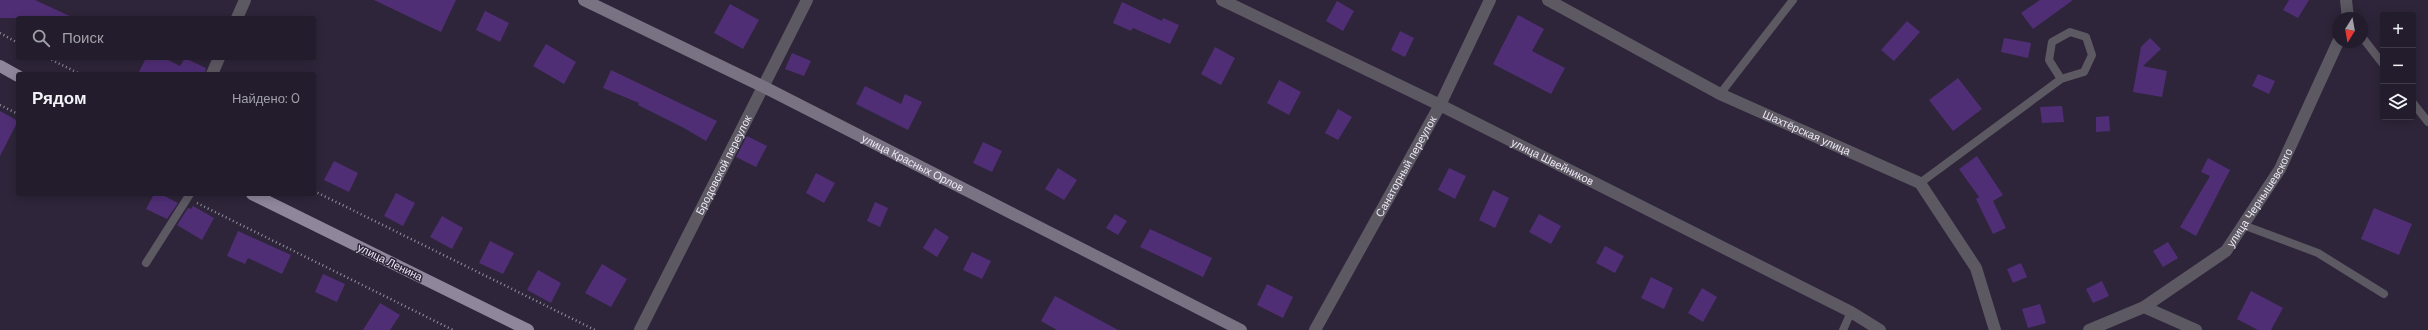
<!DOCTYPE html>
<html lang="ru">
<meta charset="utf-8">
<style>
:root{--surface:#221c2c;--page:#2a2534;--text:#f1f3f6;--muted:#a2a1a9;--line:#3f3a48}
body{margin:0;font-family:"DM Sans",sans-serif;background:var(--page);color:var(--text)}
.controls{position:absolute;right:12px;top:12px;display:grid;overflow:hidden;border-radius:4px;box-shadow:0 2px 10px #0003}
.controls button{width:36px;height:36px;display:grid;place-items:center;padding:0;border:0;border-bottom:1px solid var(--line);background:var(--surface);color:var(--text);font:20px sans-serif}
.compass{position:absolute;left:2332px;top:12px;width:36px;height:36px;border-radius:50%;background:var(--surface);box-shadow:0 2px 10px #0003;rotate:191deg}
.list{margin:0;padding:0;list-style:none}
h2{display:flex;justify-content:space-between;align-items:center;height:52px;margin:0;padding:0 16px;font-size:17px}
h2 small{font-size:13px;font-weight:400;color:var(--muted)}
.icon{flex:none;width:22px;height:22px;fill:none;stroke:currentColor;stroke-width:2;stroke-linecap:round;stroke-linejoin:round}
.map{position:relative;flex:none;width:2428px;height:330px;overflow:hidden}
.search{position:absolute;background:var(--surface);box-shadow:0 2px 10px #0003;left:16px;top:16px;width:300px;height:44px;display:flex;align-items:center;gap:10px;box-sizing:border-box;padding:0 14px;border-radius:4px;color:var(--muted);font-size:15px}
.panel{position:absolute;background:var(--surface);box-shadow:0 2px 10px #0003;left:16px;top:72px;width:300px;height:124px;border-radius:4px}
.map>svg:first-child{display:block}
</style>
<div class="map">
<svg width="2428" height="330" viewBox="0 0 2428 330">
<rect width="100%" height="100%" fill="#2e253a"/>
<!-- building -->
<path fill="#502e76" d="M 0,0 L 35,0 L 74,18 L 0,18 Z
M 374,0 L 456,0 L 441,32 Z
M 2040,0 L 2073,0 L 2033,29 L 2021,13 Z
M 2289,0 L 2309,0 L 2298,18 L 2283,10 Z
M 1337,1 L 1354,11 L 1343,31 L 1326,21 Z
M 1122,2 L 1162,21 L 1163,18 L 1179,25 L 1170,44 L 1133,28 L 1131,31 L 1113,23 Z
M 730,4 L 759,20 L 743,49 L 714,33 Z
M 485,11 L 509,23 L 500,42 L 476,30 Z
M 1518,15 L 1544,29 L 1532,51 L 1565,68 L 1551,94 L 1493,64 Z
M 1907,21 L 1920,32 L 1894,61 L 1881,50 Z
M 1400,31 L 1414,38 L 1405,57 L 1391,50 Z
M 2004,38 L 2031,43 L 2028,58 L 2001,52 Z
M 2150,38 L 2161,49 L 2143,66 L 2167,71 L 2162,97 L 2133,92 L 2141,47 Z
M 546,44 L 576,62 L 564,84 L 533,66 Z
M 1215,47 L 1235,58 L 1221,85 L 1201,74 Z
M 792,53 L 811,61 L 804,76 L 785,69 Z
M 146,58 L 164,58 L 180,66 L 185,58 L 206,68 L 205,74 L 138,74 Z
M 611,70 L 717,121 L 706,141 L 684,128 L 638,105 L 639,103 L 603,88 Z
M 2258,74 L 2275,81 L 2269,94 L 2252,86 Z
M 1958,78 L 1982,109 L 1953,131 L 1929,100 Z
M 1279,80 L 1301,92 L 1289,115 L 1267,103 Z
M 865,86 L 901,104 L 905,94 L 922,102 L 908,130 L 856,104 Z
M 2062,106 L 2064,122 L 2042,123 L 2040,107 Z
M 1338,109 L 1352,117 L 1338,140 L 1325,133 Z
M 0,111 L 18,121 L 0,156 Z
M 2109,116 L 2110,131 L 2096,132 L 2096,117 Z
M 747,136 L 767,146 L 756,167 L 736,157 Z
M 983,142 L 1002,151 L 992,172 L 973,163 Z
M 1977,156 L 2003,195 L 1993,201 L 2006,228 L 1993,234 L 1976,199 L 1979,197 L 1959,169 Z
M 2208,158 L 2230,170 L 2196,236 L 2180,227 L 2210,176 L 2201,172 Z
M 334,161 L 358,173 L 349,192 L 324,180 Z
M 1058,168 L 1077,180 L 1064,200 L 1045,189 Z
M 1449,168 L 1466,176 L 1455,199 L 1438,190 Z
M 816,173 L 835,183 L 824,203 L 806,193 Z
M 1493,190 L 1509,198 L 1495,228 L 1479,220 Z
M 396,193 L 415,203 L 403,226 L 384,216 Z
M 154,194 L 161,194 L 178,203 L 167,219 L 146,209 Z
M 875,202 L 888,208 L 880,227 L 867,221 Z
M 193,206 L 214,218 L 202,240 L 177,225 L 188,208 L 191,209 Z
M 2374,208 L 2412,224 L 2399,255 L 2361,239 Z
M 1115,214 L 1127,221 L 1118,235 L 1106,228 Z
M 1539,214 L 1561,226 L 1551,244 L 1529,232 Z
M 442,216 L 463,228 L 452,249 L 430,237 Z
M 935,228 L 949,237 L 937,257 L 923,248 Z
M 1150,229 L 1212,258 L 1203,277 L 1140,247 Z
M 238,231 L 291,255 L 282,274 L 248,258 L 245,264 L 227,256 Z
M 490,241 L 514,253 L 503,274 L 479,263 Z
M 2168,242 L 2178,258 L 2163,267 L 2153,251 Z
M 1605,246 L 1624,256 L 1615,273 L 1596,263 Z
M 972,252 L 991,261 L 982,279 L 963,270 Z
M 2021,263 L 2027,277 L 2013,283 L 2007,269 Z
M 602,264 L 627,279 L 611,307 L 585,293 Z
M 538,270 L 561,283 L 551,303 L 527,290 Z
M 323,274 L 345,284 L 337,302 L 315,292 Z
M 1651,277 L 1673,288 L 1664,309 L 1641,298 Z
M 2102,281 L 2109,296 L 2093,303 L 2086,289 Z
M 1267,284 L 1293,297 L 1283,318 L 1257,305 Z
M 1702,288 L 1717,297 L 1703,322 L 1688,313 Z
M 2251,291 L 2283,308 L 2271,330 L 2258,330 L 2237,319 Z
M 1055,296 L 1118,330 L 1057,330 L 1041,321 Z
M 380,303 L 400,315 L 390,330 L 363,330 Z
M 2040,304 L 2046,323 L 2028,328 L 2022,309 Z"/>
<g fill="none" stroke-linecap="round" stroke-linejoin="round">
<!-- path -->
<path stroke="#9690a1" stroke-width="2.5" stroke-dasharray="1 3" stroke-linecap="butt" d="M 0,33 L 18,43
M 48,58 L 80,74
M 0,105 L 18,114
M 314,191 L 595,330
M 197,203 L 453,330"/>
<!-- lane -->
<path stroke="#5d5963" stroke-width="8" d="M 2362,37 L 2383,64
M 1720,94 L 1793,0
M 2413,103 L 2428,122
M 1920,183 L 2061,79 L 2084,72 L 2092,55 L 2086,37 L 2070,32 L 2052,42 L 2049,60 L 2061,79
M 2243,225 L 2318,253 L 2384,294
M 146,263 L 190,194
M 1843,330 L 1851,312"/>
<!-- street -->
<g stroke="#5d5963" stroke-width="12">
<path id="s1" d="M 1222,0 L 1440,105 L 1851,312 L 1880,330"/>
<path id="s2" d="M 1548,0 L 1720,94 L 1920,183 L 1976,268 L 1995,330"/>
<path d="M 2346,0 L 2348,18"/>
<path d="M 237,18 L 245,0"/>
<path d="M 212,74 L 219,58"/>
<path d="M 2144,307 L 2196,330"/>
<path id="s3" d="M 640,330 L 807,0"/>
<path id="s4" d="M 1315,330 L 1440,105 L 1490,0"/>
<path id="s5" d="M 2089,330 L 2144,307 L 2226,251 L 2280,169 L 2338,42"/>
</g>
<!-- secondary -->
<path stroke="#797283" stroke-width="12" id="s6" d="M 584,0 L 764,87 L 1241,330"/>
<!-- primary -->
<path stroke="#8f869c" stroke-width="12" d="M 0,66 L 18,76
M 252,194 L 528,330"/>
</g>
<g text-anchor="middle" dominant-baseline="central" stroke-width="3" stroke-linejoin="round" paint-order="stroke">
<!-- street labels -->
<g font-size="11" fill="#ede8f6" stroke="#2e253a">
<text stroke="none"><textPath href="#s2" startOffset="291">Шахтёрская улица</textPath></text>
<text stroke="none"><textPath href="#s1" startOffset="368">улица Швейников</textPath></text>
<text stroke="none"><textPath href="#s6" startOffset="367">улица Красных Орлов</textPath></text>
<text stroke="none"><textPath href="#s3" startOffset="185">Бродовской переулок</textPath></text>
<text stroke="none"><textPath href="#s4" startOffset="187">Санаторный переулок</textPath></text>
<text stroke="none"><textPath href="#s5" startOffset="222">улица Чернышевского</textPath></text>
<text transform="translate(390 262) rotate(26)">улица Ленина</text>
</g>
</g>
</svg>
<div class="controls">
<button>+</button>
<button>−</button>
<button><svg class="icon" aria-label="layers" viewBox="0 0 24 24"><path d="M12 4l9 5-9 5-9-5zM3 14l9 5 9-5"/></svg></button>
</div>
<svg class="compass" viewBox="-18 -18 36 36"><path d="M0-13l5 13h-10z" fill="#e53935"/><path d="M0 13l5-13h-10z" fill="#a2a1a9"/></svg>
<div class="search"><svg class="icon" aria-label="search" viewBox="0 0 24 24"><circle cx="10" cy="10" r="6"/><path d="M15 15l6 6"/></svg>Поиск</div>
<section class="panel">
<h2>Рядом<small>Найдено: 0</small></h2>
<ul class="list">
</ul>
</section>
</div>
